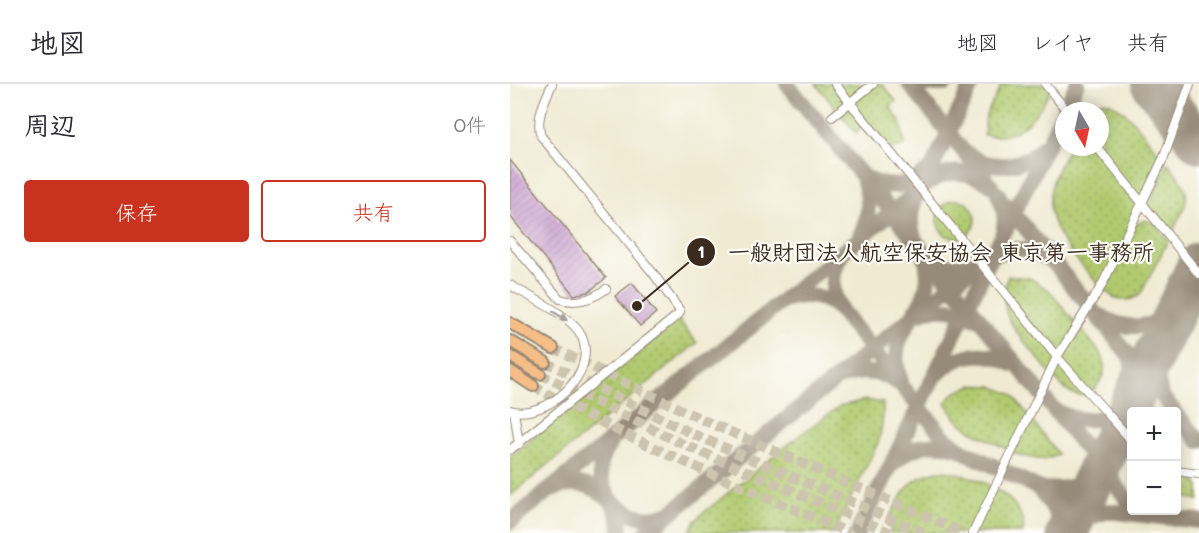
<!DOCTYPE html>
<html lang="ja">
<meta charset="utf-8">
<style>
:root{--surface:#fff;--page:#f2f2f3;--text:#2b2b33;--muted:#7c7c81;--line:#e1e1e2;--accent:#c8321e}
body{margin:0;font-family:Mali,"Klee One",sans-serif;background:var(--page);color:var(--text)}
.controls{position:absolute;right:18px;bottom:18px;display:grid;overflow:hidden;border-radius:6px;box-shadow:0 3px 15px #0003}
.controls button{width:54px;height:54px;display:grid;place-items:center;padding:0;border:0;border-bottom:2px solid var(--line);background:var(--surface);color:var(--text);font:30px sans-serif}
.compass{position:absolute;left:545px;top:18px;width:54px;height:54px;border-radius:50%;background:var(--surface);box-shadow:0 3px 15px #0003;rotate:171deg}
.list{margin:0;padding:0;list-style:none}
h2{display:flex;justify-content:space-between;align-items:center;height:78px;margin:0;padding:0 24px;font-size:26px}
h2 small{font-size:20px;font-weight:400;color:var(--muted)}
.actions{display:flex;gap:12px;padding:18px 24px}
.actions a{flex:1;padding:14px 0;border:2px solid var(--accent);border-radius:6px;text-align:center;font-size:21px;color:var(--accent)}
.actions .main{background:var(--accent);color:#fff}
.map{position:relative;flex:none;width:689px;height:449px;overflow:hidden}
header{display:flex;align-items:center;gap:36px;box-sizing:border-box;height:84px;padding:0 30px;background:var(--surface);border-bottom:2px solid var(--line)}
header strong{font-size:28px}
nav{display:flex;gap:33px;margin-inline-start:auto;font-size:21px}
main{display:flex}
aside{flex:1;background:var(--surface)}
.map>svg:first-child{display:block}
</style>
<header>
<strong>地図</strong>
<nav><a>地図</a><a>レイヤ</a><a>共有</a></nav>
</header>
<main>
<aside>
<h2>周辺<small>0件</small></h2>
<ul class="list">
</ul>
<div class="actions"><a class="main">保存</a><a>共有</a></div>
</aside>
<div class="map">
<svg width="689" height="449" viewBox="0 0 689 449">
<defs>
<pattern id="grass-dots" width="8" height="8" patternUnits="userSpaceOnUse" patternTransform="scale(1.5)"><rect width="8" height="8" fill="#b1ca6f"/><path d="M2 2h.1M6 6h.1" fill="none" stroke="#91a45b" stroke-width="1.8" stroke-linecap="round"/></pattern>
<pattern id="building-hatch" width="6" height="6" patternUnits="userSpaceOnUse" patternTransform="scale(1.5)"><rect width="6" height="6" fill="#cba0d0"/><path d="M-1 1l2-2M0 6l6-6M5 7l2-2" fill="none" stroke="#a683a8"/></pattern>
</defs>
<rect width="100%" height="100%" fill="#fdfcf7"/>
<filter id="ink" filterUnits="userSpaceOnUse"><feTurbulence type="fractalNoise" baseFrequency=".0167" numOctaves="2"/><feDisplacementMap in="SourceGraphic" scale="12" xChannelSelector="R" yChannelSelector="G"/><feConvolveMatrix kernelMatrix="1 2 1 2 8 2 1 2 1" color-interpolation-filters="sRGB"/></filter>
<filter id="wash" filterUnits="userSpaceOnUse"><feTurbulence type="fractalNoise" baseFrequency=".008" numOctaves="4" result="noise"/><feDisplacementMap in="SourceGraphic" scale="24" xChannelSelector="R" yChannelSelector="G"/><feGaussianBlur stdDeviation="1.35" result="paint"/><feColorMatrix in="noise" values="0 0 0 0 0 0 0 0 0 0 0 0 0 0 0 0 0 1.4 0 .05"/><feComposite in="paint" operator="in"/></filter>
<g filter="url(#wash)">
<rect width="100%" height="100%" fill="#f0ead2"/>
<!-- grass -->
<path fill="url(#grass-dots)" stroke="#767a46" stroke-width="1.5" d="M 306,0 L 372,0 L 386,17 L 380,23 L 390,37 L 395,60 C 380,73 362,55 351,44 L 346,49 Z
M 492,0 L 544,0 C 530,28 510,59 474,51 L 476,31 Z
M 593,17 C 616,20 639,58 654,75 L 591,203 C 569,177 536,149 540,111 C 542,94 551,78 559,63 L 590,63 L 590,27 L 576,27 L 587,19 Z
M 658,79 C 686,112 678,115 661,151 L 639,125 L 639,121 Z
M427 135a19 19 0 1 1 38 0a19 19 0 1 1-38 0Z
M 635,136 L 646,140 L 658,157 L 630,211 C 616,219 606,218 595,206 L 626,140 Z
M 498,192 L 520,194 L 539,206 L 592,271 C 596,280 595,289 590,297 C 569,333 542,292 528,274 C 518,262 505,249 498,233 C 493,221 493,205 498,192 Z
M 169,236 L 187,259 L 0,412 L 0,373 Z
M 462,301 L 482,302 L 502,310 L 549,371 L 533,376 L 511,372 L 463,348 L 448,337 L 435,319 L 444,309 Z
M 356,316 L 373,319 C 374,334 372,345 368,359 L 324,449 L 179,449 L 184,438 L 193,429 L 291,350 L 330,322 Z
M 666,374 L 689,402 L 689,416 L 667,412 Z
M 427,387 C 456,386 520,412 513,449 L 379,449 L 382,443 L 376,440 C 390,414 395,395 427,387 Z"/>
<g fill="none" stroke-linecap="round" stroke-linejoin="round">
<!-- taxiway -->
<path stroke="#968a78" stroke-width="16" d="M 277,0 L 622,421
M 399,0 L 475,94
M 418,0 L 435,0
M 639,0 L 651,11
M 458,70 C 482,88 514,83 535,62
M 353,92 C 374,106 398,105 417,87
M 413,102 L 462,0
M 497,121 L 665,328
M 496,145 L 567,0
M 350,151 C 359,134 361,117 354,98
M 405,156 C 398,138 400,122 410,106
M 419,173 C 465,204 490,142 539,176
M 278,215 C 296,209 313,212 328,224 L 433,352 L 451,366 L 569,424 L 689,437
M 331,226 C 320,208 321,189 331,171
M 411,229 C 429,222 447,224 463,234
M 591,232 C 617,249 649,245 669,220
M 647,265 L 645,289 L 650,305
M 428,290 C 447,268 478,265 502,280
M 332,293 C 351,285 371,288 388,299
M 391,297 C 369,240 434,227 414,170
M 545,326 C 565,338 587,339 608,327 C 613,324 620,320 622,315 C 628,304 625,288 621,277
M 666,329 L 689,357
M 100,359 C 73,399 111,413 111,449
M 384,379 C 400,362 422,356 445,364
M 605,400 L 600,384 L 601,362 L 609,352 L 622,344
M 45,404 C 97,383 105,449 157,430
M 535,405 C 557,407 575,401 589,383
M 531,408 L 546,428 L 550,449
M 0,438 L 419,98 C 440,84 461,86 481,101
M 136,449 L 481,169 C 497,152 498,131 488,110
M 348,449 L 483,170
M 559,449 L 576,435 L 593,429"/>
<!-- runway -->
<path stroke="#968a78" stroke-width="42" d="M 642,0 L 689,58
M 557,449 L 689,179"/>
</g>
<g id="blocks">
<!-- building -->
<path fill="url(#building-hatch)" d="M 0,76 L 96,194 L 78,208 L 64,211 L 0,132 Z
M 122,199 L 146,229 L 130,242 L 105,212 Z"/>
</g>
</g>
<g filter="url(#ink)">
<use href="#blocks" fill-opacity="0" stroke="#968a78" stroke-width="1.5"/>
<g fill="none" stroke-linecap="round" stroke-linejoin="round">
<!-- highway-tunnel -->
<path stroke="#ccc4ae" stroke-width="10" stroke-dasharray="10 5" stroke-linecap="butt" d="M 43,264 L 193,336 L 454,449
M 35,278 L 183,350 L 414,449
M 30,290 L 177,362 L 381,449
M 23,302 C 125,359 233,404 340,449"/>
<defs>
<path id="minor" d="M 325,0 L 547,273 L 622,357
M 535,0 L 557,27
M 322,33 L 363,0
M 587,63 L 689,190
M 0,157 L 50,215 C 67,220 81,216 96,205
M 0,201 C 19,213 61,231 71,251 C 90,289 36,337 0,326
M 4,327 L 9,360
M 0,366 L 169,230 L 170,227 L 143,189 L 31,52 C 25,34 35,17 42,0
M 666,387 L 689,390
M 463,449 L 547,273 L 592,201 L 632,119 L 654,73 L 680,0"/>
<path id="highway" d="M 0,239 L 43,264
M 0,257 L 35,278
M 0,272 L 30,290
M 0,287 L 23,302"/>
</defs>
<!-- minor casing -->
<use href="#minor" stroke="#968a78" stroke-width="10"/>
<!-- highway casing -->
<use href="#highway" stroke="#968a78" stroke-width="14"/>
<!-- minor -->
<use href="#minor" stroke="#fff" stroke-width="8"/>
<!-- highway -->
<use href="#highway" stroke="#f6be87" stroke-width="10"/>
</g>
<!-- one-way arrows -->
<defs><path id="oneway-solid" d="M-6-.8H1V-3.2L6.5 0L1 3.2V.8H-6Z" transform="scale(1.5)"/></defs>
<use fill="#a79f9a" href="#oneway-solid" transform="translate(50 232) rotate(32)"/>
</g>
<!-- callouts -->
<path fill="none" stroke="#3b2a1e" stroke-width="2" d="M127 222L191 168"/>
<g fill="#3b2a1e" stroke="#fdfcf7" stroke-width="2">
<circle cx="127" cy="222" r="6"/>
<circle cx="191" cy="168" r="15"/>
</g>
<g font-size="18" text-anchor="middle" font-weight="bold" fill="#fff">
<text x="191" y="174">1</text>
</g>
<g font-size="22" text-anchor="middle" font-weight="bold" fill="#3b2a1e" stroke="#fdfcf7" stroke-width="4.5" stroke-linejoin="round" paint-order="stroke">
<text x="431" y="176">一般財団法人航空保安協会 東京第一事務所</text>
</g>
</svg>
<div class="controls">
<button>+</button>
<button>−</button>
</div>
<svg class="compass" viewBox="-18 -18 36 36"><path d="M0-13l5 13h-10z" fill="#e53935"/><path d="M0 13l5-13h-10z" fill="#7c7c81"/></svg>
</div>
</main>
